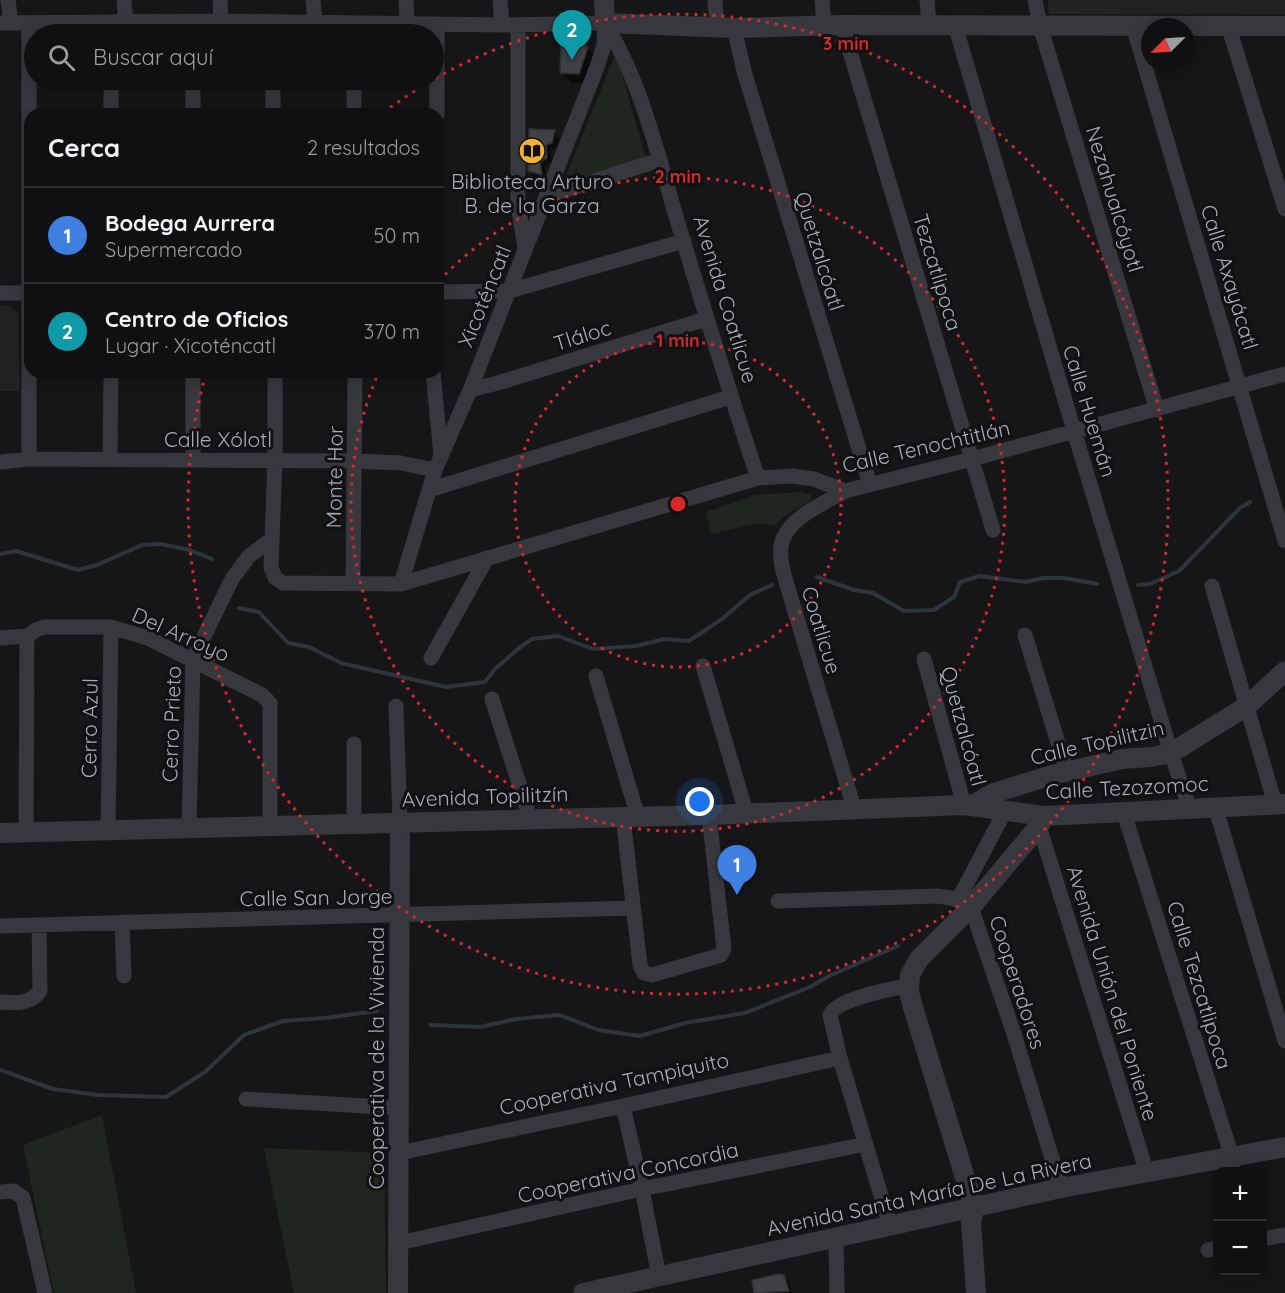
<!DOCTYPE html>
<html lang="es">
<meta charset="utf-8">
<style>
:root{--surface:#101012;--page:#1e1e20;--text:#f1f3f6;--muted:#9c9d9f;--line:#303032;--accent:#f2b134}
body{margin:0;font-family:Quicksand,sans-serif;background:var(--page);color:var(--text)}
.controls{position:absolute;right:18px;bottom:18px;display:grid;overflow:hidden;border-radius:12px;box-shadow:0 3px 15px #0003}
.controls button{width:54px;height:54px;display:grid;place-items:center;padding:0;border:0;border-bottom:2px solid var(--line);background:var(--surface);color:var(--text);font:30px sans-serif}
.compass{position:absolute;left:1141px;top:18px;width:54px;height:54px;border-radius:50%;background:var(--surface);box-shadow:0 3px 15px #0003;rotate:246deg}
.you{position:absolute;left:700px;top:802px;width:21px;height:21px;margin:-15px;border:4px solid #fff;border-radius:50%;background:#1a73e8;box-shadow:0 0 0 9px #1a73e833}
.badge{display:grid;place-items:center;width:39px;height:39px;border-radius:50%;background:var(--accent);color:#fff;font-size:20px;font-weight:700}
.pin{position:absolute;translate:-50% -50px;filter:drop-shadow(0 2px 3px #0008)}
.pin::after{content:'';position:absolute;top:32px;width:21px;height:18px;background:inherit;clip-path:polygon(0 0,100% 0,50% 100%)}
.list{margin:0;padding:0;list-style:none}
h2{display:flex;justify-content:space-between;align-items:center;height:78px;margin:0;padding:0 24px;font-size:26px}
h2 small{font-size:20px;font-weight:400;color:var(--muted)}
.list li{display:grid;grid-template-columns:39px 1fr auto;gap:18px;align-items:center;box-sizing:border-box;height:96px;padding:0 24px;border-top:2px solid var(--line)}
.list b{display:block;font-size:22px;white-space:nowrap}
.list p{margin:0;font-size:20px;white-space:nowrap;color:var(--muted)}
.list em{font-size:20px;font-style:normal;color:var(--muted)}
.icon{flex:none;width:33px;height:33px;fill:none;stroke:currentColor;stroke-width:2;stroke-linecap:round;stroke-linejoin:round}
.map{position:relative;flex:none;width:1285px;height:1293px;overflow:hidden}
.search{position:absolute;background:var(--surface);box-shadow:0 3px 15px #0003;left:24px;top:24px;width:420px;height:66px;display:flex;align-items:center;gap:15px;box-sizing:border-box;padding:0 21px;border-radius:33px;color:var(--muted);font-size:22px}
.panel{position:absolute;background:var(--surface);box-shadow:0 3px 15px #0003;left:24px;top:108px;width:420px;height:270px;border-radius:18px}
.map>svg:first-child{display:block}
</style>
<div class="map">
<svg width="1285" height="1293" viewBox="0 0 1285 1293">
<rect width="100%" height="100%" fill="#161618"/>
<!-- built -->
<path fill="#222225" d="M 1048,0 L 1285,0 L 1285,14 L 1049,14 Z
M 0,306 L 11,306 L 18,314 L 20,391 L 0,391 Z"/>
<!-- green -->
<path fill="#1e261f" d="M 617,55 L 646,159 L 564,181 L 614,58 Z
M 802,492 L 811,495 L 812,500 L 786,515 L 775,525 L 755,524 L 711,534 L 706,512 L 756,495 Z
M 102,1115 L 136,1293 L 54,1293 L 23,1145 Z
M 264,1148 L 384,1153 L 386,1293 L 294,1293 Z"/>
<!-- shadow -->
<path fill="#0007" d="M 583,44 L 598,59 L 589,83 L 572,83 L 561,72 Z
M 530,130 L 555,132 L 559,137 L 557,147 L 550,150 L 552,162 L 544,167 L 546,178 L 534,176 L 529,171 Z
M 783,1276 L 788,1281 L 792,1293 L 756,1293 L 754,1281 Z"/>
<g fill="none" stroke-linecap="round" stroke-linejoin="round">
<!-- stream -->
<path stroke="#2c353c" stroke-width="4" d="M 0,554 L 16,551 L 78,570 L 97,565 L 142,545 L 161,544 L 190,550 L 212,559
M 817,577 L 854,590 L 873,593 L 904,611 L 934,610 L 954,597 L 960,582 L 980,576 L 1026,582 L 1043,578 L 1064,578 L 1097,584
M 1138,585 L 1150,584 L 1179,571 L 1240,508 L 1250,502
M 239,608 L 259,612 L 288,643 L 309,647 L 341,663 L 446,687 L 485,682 L 494,670 L 519,648 L 532,639 L 558,636 L 593,649 L 636,646 L 665,639 L 689,641 L 722,619 L 750,595 L 772,585
M 431,1025 L 480,1027 L 516,1019 L 560,1015 L 598,1030 L 640,1036 L 685,1023 L 745,1013 L 810,987 L 829,976 L 898,946
M 0,1070 L 53,1089 L 98,1095 L 166,1097 L 205,1072 L 244,1035 L 283,1021 L 325,1018 L 377,1011"/>
</g>
<!-- building -->
<path fill="#404145" stroke="#303034" stroke-width="1.5" d="M 561,43 L 584,43 L 588,47 L 579,74 L 560,73 Z
M 529,129 L 555,130 L 552,143 L 546,145 L 547,158 L 540,162 L 542,175 L 528,171 Z
M 778,1274 L 784,1275 L 789,1291 L 754,1293 L 752,1280 Z"/>
<g fill="none" stroke-linecap="round" stroke-linejoin="round">
<!-- minor -->
<path stroke="#37383d" stroke-width="15" d="M 8,0 L 11,23
M 124,0 L 126,23
M 220,0 L 221,21
M 313,0 L 315,22
M 406,0 L 407,23
M 500,0 L 502,25
M 715,0 L 717,27
M 822,0 L 824,25
M 927,0 L 929,25
M 1035,0 L 1040,26 L 1157,410
M 0,23 L 221,21 L 502,25 L 605,23
M 29,23 L 29,459
M 605,23 C 641,82 658,155 677,220 C 703,306 729,392 758,478
M 437,25 L 437,114
M 518,25 L 518,204 L 525,249
M 842,25 L 993,530
M 955,25 L 1074,431 L 1171,753 L 1189,807
M 1228,25 L 1285,209
M 1133,26 L 1285,541
M 734,28 L 744,71 L 870,485
M 111,80 L 111,114
M 193,80 L 193,114
M 273,80 L 273,114
M 354,80 L 354,114
M 546,196 L 660,160
M 438,292 L 509,291 L 684,241
M 0,293 L 30,293
M 193,372 L 193,459
M 275,372 L 275,460 L 271,567 L 275,578 L 283,583 L 401,584 L 758,478 L 792,476 L 814,479 L 845,491 L 972,459 L 1285,374
M 433,372 L 441,456
M 470,390 L 498,383 L 706,319
M 110,460 L 111,372
M 0,462 L 29,459 L 355,461 L 401,463 L 435,470
M 429,490 L 730,397
M 845,491 C 825,503 792,516 783,539 C 777,552 783,572 787,585 L 854,808
M 353,583 L 355,372
M 401,584 L 435,470 L 470,390 L 597,67 L 604,45 L 605,23
M 1212,586 L 1275,804
M 1025,635 L 1067,772
M 0,638 L 27,636 L 36,630 L 44,627 L 111,627 L 148,638 L 262,695 L 270,703 L 270,826
M 431,658 L 487,558
M 924,659 L 964,805
M 703,666 L 746,812
M 596,676 L 638,817
M 492,699 L 530,818
M 396,706 L 400,823
M 354,744 L 354,824
M 1215,806 L 1285,1041
M 1124,813 L 1232,1157 L 1232,1172
M 623,817 L 640,965 L 644,973 L 652,975 L 721,955 L 724,949 L 709,815
M 1039,826 L 1147,1173
M 189,828 L 193,659 L 232,579 L 249,556 L 272,539
M 108,830 L 111,627
M 26,832 L 27,636
M 958,900 L 1005,811
M 778,901 L 937,896 L 952,898 L 971,907 L 1014,1034 L 1061,1188
M 122,922 L 124,976
M 0,926 L 633,908
M 0,1002 C 16,1003 29,1005 40,991 L 39,925
M 246,1099 L 400,1108
M 623,1106 L 642,1189 L 659,1277
M 399,1153 L 623,1106 L 840,1058
M 0,1192 L 14,1191 L 23,1198 L 45,1293
M 890,1226 L 840,1058 L 830,1015 C 837,998 890,990 909,985
M 836,1239 L 837,1293
M 1262,1239 L 1285,1235
M 399,1243 L 642,1189 L 866,1144
M 1208,1250 L 1218,1248"/>
<!-- tertiary -->
<path stroke="#37383d" stroke-width="20" d="M 604,0 L 605,23 L 734,28 L 842,25 L 1285,26
M 971,806 L 994,793 L 1052,775 L 1122,759 L 1151,757 L 1171,753 L 1247,706 L 1285,671
M 0,833 L 709,815 L 964,805 L 1044,816 L 1285,804
M 398,1293 L 400,823
M 583,1293 L 1061,1188 L 1285,1147
M 976,1293 L 971,1223 L 974,1207 L 912,1004 L 909,992 L 910,975 L 919,959 L 971,907 L 1039,826 L 1044,816"/>
</g>
<!-- distance rings -->
<g fill="none" stroke="#d62828" stroke-width="3" stroke-dasharray="3 6">
<circle cx="678" cy="504" r="163"/>
<path d="M439 281A327 327 0 1 1 378 374"/>
<path d="M383 113A490 490 0 1 1 206 373"/>
</g>
<!-- icons -->
<defs>
<symbol id="library-disc" viewBox="-11 -11 22 22"><circle r="9.5" fill="#f2b134" stroke="#111113"/><path d="M-6-4Q-3-5.5-.7-3.5V5Q-3 3-6 4ZM6-4Q3-5.5 .7-3.5V5Q3 3 6 4Z" fill="#111"/></symbol>
</defs>
<g fill-rule="evenodd">
<use href="#library-disc" x="517" y="136" width="30" height="30"/>
</g>
<g text-anchor="middle" dominant-baseline="central" stroke-width="6" stroke-linejoin="round" paint-order="stroke">
<!-- poi labels -->
<g font-size="21" fill="#a8adb8" stroke="#111113">
<text x="532" y="181">Biblioteca Arturo<tspan x="532" dy="24">B. de la Garza</tspan></text>
</g>
<!-- street labels -->
<g font-size="21" fill="#a8adb8" stroke="#111113">
<text transform="translate(1115 199) rotate(73)">Nezahualcóyotl</text>
<text transform="translate(820 251) rotate(73)">Quetzalcóatl</text>
<text transform="translate(938 272) rotate(73)">Tezcatlipoca</text>
<text transform="translate(1230 277) rotate(73)">Calle Axayácatl</text>
<text transform="translate(484 296) rotate(-68)">Xicoténcatl</text>
<text transform="translate(726 299) rotate(73)">Avenida Coatlicue</text>
<text transform="translate(582 335) rotate(-17)">Tláloc</text>
<text transform="translate(1090 411) rotate(73)">Calle Huemán</text>
<text x="218" y="439">Calle Xólotl</text>
<text transform="translate(926 446) rotate(-13)">Calle Tenochtitlán</text>
<text transform="translate(334 477) rotate(-89)">Monte Hor</text>
<text transform="translate(822 630) rotate(73)">Coatlicue</text>
<text transform="translate(181 634) rotate(24)">Del Arroyo</text>
<text transform="translate(171 724) rotate(-88)">Cerro Prieto</text>
<text transform="translate(964 726) rotate(75)">Quetzalcóatl</text>
<text transform="translate(89 728) rotate(-89)">Cerro Azul</text>
<text transform="translate(1097 742) rotate(-13)">Calle Topilitzin</text>
<text transform="translate(1127 787) rotate(-3)">Calle Tezozomoc</text>
<text transform="translate(485 796) rotate(-2)">Avenida Topilitzín</text>
<text transform="translate(316 897) rotate(-1)">Calle San Jorge</text>
<text transform="translate(1018 982) rotate(72)">Cooperadores</text>
<text transform="translate(1200 985) rotate(73)">Calle Tezcatlipoca</text>
<text transform="translate(1113 993) rotate(73)">Avenida Unión del Poniente</text>
<text transform="translate(376 1058) rotate(-90)">Cooperativa de la Vivienda</text>
<text transform="translate(614 1083) rotate(-12)">Cooperativa Tampiquito</text>
<text transform="translate(628 1172) rotate(-12)">Cooperativa Concordia</text>
<text transform="translate(929 1194) rotate(-12)">Avenida Santa María De La Rivera</text>
</g>
</g>
<circle cx="678" cy="504" r="9" fill="#d62828" stroke="#111113" stroke-width="3"/>
<g font-size="18" text-anchor="middle" font-weight="bold" fill="#d62828" stroke="#111113" stroke-width="6" stroke-linejoin="round" paint-order="stroke">
<text x="846" y="50">3 min</text>
<text x="678" y="183">2 min</text>
<text x="678" y="347">1 min</text>
</g>
</svg>
<div class="controls">
<button>+</button>
<button>−</button>
</div>
<svg class="compass" viewBox="-18 -18 36 36"><path d="M0-13l5 13h-10z" fill="#e53935"/><path d="M0 13l5-13h-10z" fill="#9c9d9f"/></svg>
<div class="you"></div>
<div class="pin badge" style="left:737px;top:895px;background:#3f7fe0">1</div>
<div class="pin badge" style="left:572px;top:60px;background:#0f9aa8">2</div>
<div class="search"><svg class="icon" aria-label="search" viewBox="0 0 24 24"><circle cx="10" cy="10" r="6"/><path d="M15 15l6 6"/></svg>Buscar aquí</div>
<section class="panel">
<h2>Cerca<small>2 resultados</small></h2>
<ul class="list">
<li><span class="badge" style="background:#3f7fe0">1</span><div><b>Bodega Aurrera</b><p>Supermercado</p></div><em>50 m</em></li>
<li><span class="badge" style="background:#0f9aa8">2</span><div><b>Centro de Oficios</b><p>Lugar · Xicoténcatl</p></div><em>370 m</em></li>
</ul>
</section>
</div>
